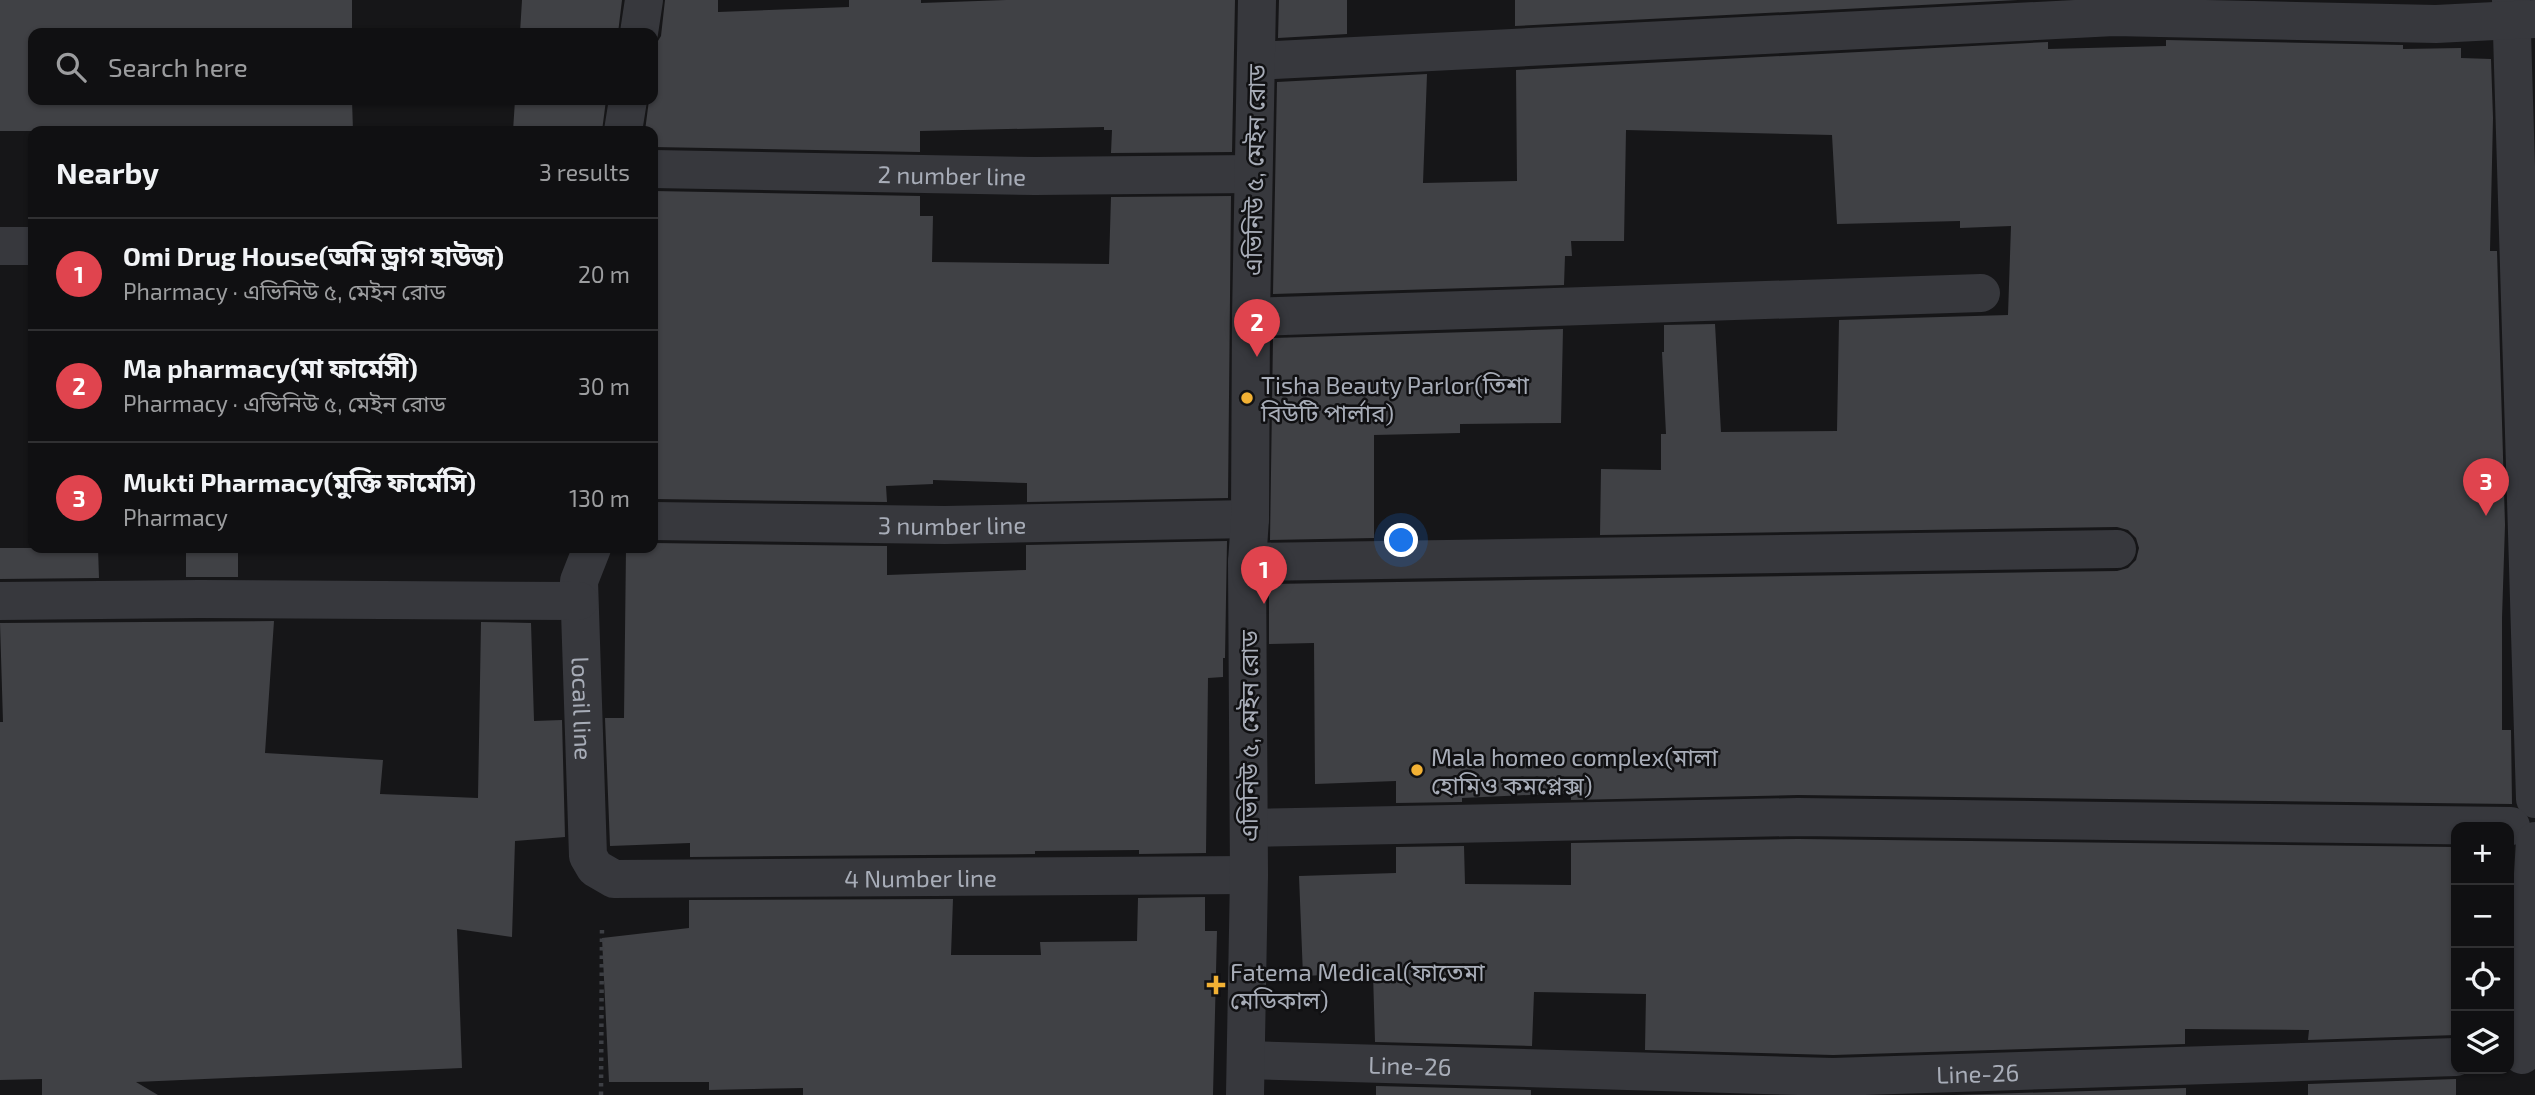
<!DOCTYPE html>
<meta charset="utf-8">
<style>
:root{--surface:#101012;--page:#1e1e20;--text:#f1f3f6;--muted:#9c9d9f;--line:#303032;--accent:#ea580c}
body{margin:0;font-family:"Exo 2","Noto Sans Bengali",sans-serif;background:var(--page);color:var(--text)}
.controls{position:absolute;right:21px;bottom:21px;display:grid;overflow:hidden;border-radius:14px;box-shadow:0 2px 5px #0004}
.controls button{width:63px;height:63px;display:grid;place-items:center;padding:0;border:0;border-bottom:2px solid var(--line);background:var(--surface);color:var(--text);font:35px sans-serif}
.you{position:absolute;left:1402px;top:541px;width:24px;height:24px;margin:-18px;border:5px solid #fff;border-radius:50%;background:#1a73e8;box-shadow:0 0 0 10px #1a73e833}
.badge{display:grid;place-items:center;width:46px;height:46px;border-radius:50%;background:var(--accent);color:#fff;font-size:23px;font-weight:700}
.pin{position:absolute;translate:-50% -58px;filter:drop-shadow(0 2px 4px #0008)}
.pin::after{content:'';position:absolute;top:37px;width:24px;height:21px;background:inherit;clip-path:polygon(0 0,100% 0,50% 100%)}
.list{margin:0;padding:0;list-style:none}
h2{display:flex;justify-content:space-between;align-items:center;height:91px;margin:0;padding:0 28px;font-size:30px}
h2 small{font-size:23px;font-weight:400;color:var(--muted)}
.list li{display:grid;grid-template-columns:46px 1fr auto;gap:21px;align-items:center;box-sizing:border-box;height:112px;padding:0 28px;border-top:2px solid var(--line)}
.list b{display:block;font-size:26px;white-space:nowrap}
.list p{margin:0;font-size:23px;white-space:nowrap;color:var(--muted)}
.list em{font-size:23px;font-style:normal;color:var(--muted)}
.icon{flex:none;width:38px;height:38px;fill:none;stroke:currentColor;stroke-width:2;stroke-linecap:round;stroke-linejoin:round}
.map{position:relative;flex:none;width:2535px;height:1095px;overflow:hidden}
.search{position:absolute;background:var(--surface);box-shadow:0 2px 5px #0004;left:28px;top:28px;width:630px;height:77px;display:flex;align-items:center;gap:18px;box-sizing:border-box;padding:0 24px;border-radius:14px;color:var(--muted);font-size:26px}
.panel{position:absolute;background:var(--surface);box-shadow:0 2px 5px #0004;left:28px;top:126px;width:630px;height:427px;border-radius:14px}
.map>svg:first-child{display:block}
</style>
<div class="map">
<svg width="2535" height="1095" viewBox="0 0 2535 1095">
<rect width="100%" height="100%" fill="#161618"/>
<!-- building -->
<path fill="#404145" d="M 0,0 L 352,0 L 352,33 L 33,33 L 33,100 L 352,100 L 353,131 L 0,131 Z
M 522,0 L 622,0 L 618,33 L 520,33 Z
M 665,0 L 718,0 L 718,12 L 849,7 L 849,0 L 921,0 L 921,3 L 1006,0 L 1235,0 L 1232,152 L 1111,153 L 1112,130 L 1104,130 L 1104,127 L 920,131 L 920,152 L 653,147 L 653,131 L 645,131 L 649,100 L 653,100 L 653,49 L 661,36 Z
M 1279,0 L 1347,0 L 1347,34 L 1278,38 Z
M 1515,0 L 2018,0 L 1515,26 Z
M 2166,40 L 2403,45 L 2403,49 L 2461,48 L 2461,58 L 2491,59 L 2493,118 L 2490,251 L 2497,251 L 2505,525 L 2502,618 L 2502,730 L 2511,730 L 2512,804 L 1798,795 L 1571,800 L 1571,793 L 1462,798 L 1462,802 L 1396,803 L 1396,781 L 1315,784 L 1314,643 L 1269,644 L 1269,584 L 2117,571 L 2128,568 L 2136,560 L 2139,548 L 2136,538 L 2128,530 L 2117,527 L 1600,535 L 1601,469 L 1661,470 L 1661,434 L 1666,434 L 1662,352 L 1664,352 L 1664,325 L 1715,324 L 1721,432 L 1837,431 L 1839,320 L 2008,315 L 2011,226 L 1960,228 L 1960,221 L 1837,224 L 1832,135 L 1626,130 L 1624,241 L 1571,241 L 1572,256 L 1565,256 L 1564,285 L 1273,294 L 1277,82 L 1427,74 L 1423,183 L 1517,181 L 1516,70 L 2048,42 L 2048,49 L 2166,46 Z
M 515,100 L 606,100 L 602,131 L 513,131 Z
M 653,191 L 920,196 L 920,216 L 933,216 L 932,262 L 1109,264 L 1111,197 L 1231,196 L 1228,498 L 1027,502 L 1027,483 L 933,480 L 933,484 L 886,486 L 887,502 L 653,499 Z
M 1563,329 L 1561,423 L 1460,424 L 1460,433 L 1374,435 L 1374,538 L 1270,540 L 1273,338 Z
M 1227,541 L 1225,658 L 1223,658 L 1223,677 L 1208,678 L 1206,853 L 1139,854 L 1139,850 L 1035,851 L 1035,854 L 690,857 L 690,843 L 610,846 L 605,718 L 624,718 L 626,548 L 653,548 L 653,543 L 887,546 L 887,575 L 1026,570 L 1026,545 Z
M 0,548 L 98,548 L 99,578 L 0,579 Z
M 186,548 L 238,548 L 238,577 L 186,577 Z
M 274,621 L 265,753 L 383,760 L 380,794 L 478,798 L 481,622 L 531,623 L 534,721 L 562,720 L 565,837 L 515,841 L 512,937 L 457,929 L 462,1068 L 136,1082 L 158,1095 L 42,1095 L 42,1079 L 0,1080 L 0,722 L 3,722 L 0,623 Z
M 1798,839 L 2456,847 L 2456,1035 L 2308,1040 L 2309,1030 L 2185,1029 L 2185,1044 L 1833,1055 L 1645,1050 L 1646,994 L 1534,992 L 1532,1046 L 1375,1042 L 1373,973 L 1303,976 L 1299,876 L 1396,873 L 1396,847 L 1464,846 L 1465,884 L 1571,885 L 1571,843 Z
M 1205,897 L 1205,931 L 1217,931 L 1213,1095 L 803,1095 L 803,1088 L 709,1090 L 709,1082 L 609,1082 L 602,938 L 689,928 L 689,900 L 953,899 L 951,955 L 1041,955 L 1040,942 L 1137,941 L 1138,898 Z
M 2456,1079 L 2456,1095 L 2308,1095 L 2308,1084 Z
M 1376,1086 L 1531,1090 L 1531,1095 L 1376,1095 Z
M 2186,1088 L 2186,1095 L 1954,1095 Z"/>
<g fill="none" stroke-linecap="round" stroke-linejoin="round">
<!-- path -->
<path stroke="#3d3f44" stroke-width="4.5" stroke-dasharray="3.5 5" stroke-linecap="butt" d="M 601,1095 L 602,926"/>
<!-- street -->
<g stroke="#37383d" stroke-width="38">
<path d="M 2511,0 L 2535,799"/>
<path d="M 639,33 L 644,0"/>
<path d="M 1256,61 L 2114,17 L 2436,24 L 2535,19"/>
<path d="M 623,131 L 628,100"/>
<path id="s1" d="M 653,169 L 1035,176 L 1253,174"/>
<path d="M 0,246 L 33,246"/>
<path d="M 1251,317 L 1981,293"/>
<path id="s2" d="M 653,521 L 945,525 L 1250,519"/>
<path id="s3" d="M 592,548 L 579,581 L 588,856 L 595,868 L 614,879 L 1249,875"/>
<path d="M 1247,562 L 2117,549"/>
<path d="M 0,601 L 199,599 L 579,601"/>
<path d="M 1249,828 L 1798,817 L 2511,826"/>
<path d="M 2522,1055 L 2535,841"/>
<path id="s4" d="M 1246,1060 L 1833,1077 L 2456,1057"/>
<path d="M 1245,1095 L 1249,875 L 1247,562 L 1250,519 L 1251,317 L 1257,0"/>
</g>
</g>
<!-- markers -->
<g fill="#f2b134" stroke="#111113" stroke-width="2.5">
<circle cx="1247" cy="398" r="7"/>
<circle cx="1417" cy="770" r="7"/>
<path d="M1212.5 974.5h7v7h7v7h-7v7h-7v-7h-7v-7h7z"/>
</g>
<g text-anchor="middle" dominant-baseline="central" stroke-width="5" stroke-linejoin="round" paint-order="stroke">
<!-- street labels -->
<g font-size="24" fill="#a8adb8" stroke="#111113">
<text transform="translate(1254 170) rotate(-89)">এভিনিউ ৫, মেইন রোড</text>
<text stroke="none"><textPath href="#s1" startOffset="299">2 number line</textPath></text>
<text stroke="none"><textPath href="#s2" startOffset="299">3 number line</textPath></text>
<text stroke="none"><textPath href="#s3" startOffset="163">locail line</textPath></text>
<text transform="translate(1248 736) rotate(-90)">এভিনিউ ৫, মেইন রোড</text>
<text stroke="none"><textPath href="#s3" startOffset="653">4 Number line</textPath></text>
<text stroke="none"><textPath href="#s4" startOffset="164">Line-26</textPath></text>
<text stroke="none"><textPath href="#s4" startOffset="732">Line-26</textPath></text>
</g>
<!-- poi labels -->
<g font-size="24" fill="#a8adb8" stroke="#111113" text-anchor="start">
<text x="1261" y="384">Tisha Beauty Parlor(তিশা<tspan x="1261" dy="28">বিউটি পার্লার)</tspan></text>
<text x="1431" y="756">Mala homeo complex(মালা<tspan x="1431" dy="28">হোমিও কমপ্লেক্স)</tspan></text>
<text x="1230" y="971">Fatema Medical(ফাতেমা<tspan x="1230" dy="28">মেডিকাল)</tspan></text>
</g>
</g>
</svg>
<div class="controls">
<button>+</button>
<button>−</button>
<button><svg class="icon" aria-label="locate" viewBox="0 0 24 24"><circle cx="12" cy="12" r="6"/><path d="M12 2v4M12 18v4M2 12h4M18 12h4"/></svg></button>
<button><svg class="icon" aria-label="layers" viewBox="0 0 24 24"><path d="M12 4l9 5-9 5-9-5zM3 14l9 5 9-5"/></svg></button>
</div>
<div class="you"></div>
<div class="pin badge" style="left:1264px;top:604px;background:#e0444e">1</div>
<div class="pin badge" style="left:1257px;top:357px;background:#e0444e">2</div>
<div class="pin badge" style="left:2486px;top:516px;background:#e0444e">3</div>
<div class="search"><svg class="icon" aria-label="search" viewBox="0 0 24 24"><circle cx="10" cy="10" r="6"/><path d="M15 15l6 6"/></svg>Search here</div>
<section class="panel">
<h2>Nearby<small>3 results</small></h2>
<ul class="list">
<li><span class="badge" style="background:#e0444e">1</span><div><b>Omi Drug House(অমি ড্রাগ হাউজ)</b><p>Pharmacy · এভিনিউ ৫, মেইন রোড</p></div><em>20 m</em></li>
<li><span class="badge" style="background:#e0444e">2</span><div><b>Ma pharmacy(মা ফার্মেসী)</b><p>Pharmacy · এভিনিউ ৫, মেইন রোড</p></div><em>30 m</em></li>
<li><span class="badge" style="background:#e0444e">3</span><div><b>Mukti Pharmacy(মুক্তি ফার্মেসি)</b><p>Pharmacy</p></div><em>130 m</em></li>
</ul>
</section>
</div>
